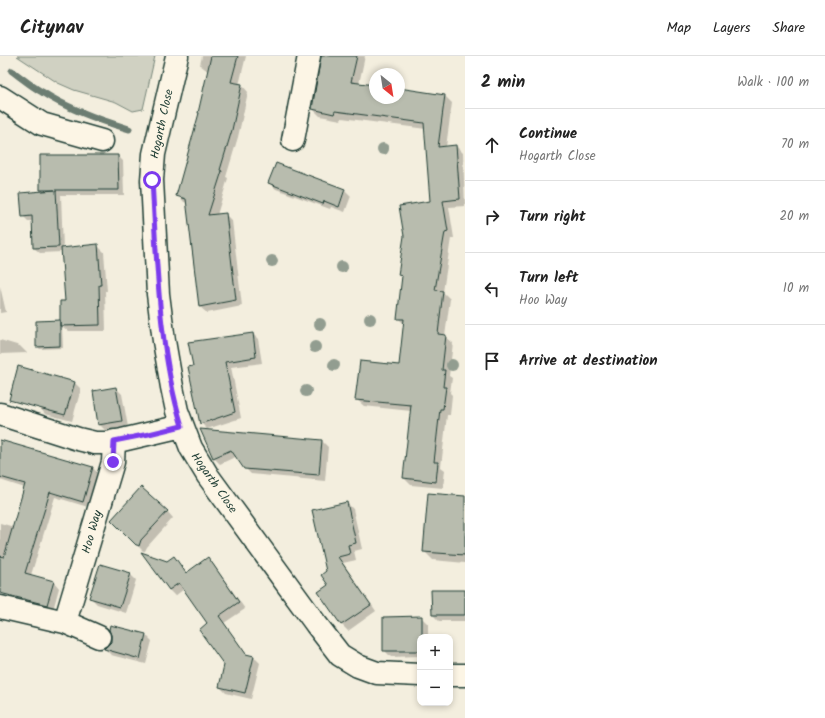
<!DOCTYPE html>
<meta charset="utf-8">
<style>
:root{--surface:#fff;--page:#f6f6f6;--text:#222;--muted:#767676;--line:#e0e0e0}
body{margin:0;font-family:Kalam,sans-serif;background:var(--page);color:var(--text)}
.controls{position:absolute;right:12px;bottom:12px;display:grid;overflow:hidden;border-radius:8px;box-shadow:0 2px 6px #0003}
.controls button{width:36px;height:36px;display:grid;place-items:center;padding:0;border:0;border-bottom:1px solid var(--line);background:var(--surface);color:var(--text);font:20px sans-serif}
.compass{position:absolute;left:369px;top:12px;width:36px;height:36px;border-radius:50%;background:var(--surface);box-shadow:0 2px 6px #0003;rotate:150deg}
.stop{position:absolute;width:12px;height:12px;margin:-9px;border:3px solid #7c3aed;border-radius:50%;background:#fff}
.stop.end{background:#7c3aed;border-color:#fff;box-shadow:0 1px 4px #0008}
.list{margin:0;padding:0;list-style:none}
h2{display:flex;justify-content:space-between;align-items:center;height:52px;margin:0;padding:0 16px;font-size:17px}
h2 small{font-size:13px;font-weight:400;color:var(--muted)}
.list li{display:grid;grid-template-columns:26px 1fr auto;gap:12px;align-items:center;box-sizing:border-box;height:72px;padding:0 16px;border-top:1px solid var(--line)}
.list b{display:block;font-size:15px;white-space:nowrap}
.list p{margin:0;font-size:13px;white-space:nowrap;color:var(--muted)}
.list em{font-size:13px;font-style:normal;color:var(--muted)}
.icon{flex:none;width:22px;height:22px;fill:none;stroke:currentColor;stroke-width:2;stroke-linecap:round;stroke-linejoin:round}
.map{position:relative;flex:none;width:465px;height:662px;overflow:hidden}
header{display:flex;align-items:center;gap:24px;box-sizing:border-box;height:56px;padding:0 20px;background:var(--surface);border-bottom:1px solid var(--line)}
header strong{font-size:19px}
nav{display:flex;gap:22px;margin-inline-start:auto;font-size:14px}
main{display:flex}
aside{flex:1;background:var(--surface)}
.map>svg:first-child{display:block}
</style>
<header>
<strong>Citynav</strong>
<nav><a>Map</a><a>Layers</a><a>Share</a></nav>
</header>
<main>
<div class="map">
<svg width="465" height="662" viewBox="0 0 465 662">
<rect width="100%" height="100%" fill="#f3eede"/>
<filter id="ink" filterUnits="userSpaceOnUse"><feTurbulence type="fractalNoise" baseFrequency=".025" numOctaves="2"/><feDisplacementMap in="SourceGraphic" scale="8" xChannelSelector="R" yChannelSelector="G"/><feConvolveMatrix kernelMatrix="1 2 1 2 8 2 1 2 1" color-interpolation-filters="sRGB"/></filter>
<g filter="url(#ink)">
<!-- green -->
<path fill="#d0d1c2" stroke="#78877b" d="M 17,0 L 155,0 L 143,53 L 133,55 L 116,46 L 74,34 L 58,27 Z"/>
<!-- shadow -->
<path fill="#0003" d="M 202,0 L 246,0 L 239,29 L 242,29 L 248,36 L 238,81 L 226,121 L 228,122 L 217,159 L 225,158 L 232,165 L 242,250 L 207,257 L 200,251 L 188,147 L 184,146 L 178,139 L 200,58 L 209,16 L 200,9 Z
M 322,0 L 365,0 L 359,28 L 375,30 L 375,42 L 399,42 L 399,33 L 445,40 L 452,47 L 446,91 L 456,90 L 463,97 L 465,150 L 449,151 L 454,182 L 451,182 L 443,236 L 450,243 L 445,280 L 453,287 L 449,320 L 452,322 L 450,337 L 452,339 L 450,359 L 447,359 L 441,411 L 445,414 L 443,432 L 411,429 L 404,422 L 411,355 L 364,350 L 356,343 L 399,310 L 405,269 L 398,262 L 403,223 L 399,219 L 431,146 L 426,73 L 342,62 L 341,64 L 320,60 L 313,53 Z
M 118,100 L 123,105 L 124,139 L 61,139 L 63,193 L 97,189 L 104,196 L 107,235 L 105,235 L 106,275 L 68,275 L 62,270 L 63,292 L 40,293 L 37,290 L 61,267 L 66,246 L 62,196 L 40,197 L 34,192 L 33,165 L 28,165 L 23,160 L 44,136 L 41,134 Z
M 269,127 L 345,134 L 351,140 L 345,156 L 331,151 L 330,153 L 276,133 Z
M 0,230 L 6,256 L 0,257 Z
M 253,278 L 258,283 L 262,307 L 231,311 L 241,362 L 207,373 L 201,367 L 194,311 Z
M 0,284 L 20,290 L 27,297 L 0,298 Z
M 74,326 L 81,333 L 72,365 L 45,358 L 39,351 Z
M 116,332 L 122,338 L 128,371 L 105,374 L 99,368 Z
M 201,374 L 322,385 L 328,391 L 325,425 L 251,418 L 245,412 L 237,400 L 220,408 L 214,402 Z
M 0,385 L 93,412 L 98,417 L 88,451 L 55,441 L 31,519 L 54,526 L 59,532 L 53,554 L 16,546 L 10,540 L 0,537 L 0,467 L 14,471 L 25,432 L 0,424 Z
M 465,441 L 465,507 L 433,504 L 424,495 Z
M 347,447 L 353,453 L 362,493 L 354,495 L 356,504 L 343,507 L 376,555 L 348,575 L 342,569 L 319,536 L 329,529 Z
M 167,455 L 173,462 L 147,491 L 145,495 L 143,495 L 112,464 Z
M 144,498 L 167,506 L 174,502 L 187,518 L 208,503 L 214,509 L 245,553 L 224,567 L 247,599 L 254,601 L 260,607 L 251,643 L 226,637 L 220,631 L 225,609 L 209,568 L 184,533 L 175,540 L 169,534 Z
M 130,518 L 136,524 L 126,557 L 97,548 L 91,542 Z
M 432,535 L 465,535 L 465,565 L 439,565 L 433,559 Z
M 422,562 L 428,568 L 428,581 L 420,581 L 420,600 L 391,601 L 384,594 Z
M 111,570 L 146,579 L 152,585 L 146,608 L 111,599 L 105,593 L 112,586 Z"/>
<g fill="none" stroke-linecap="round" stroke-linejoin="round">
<!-- stream -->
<path stroke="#6c7d72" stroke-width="7" d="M 12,15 C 22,22 31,30 42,36 C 68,53 99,64 129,73"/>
</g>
<!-- building -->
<path fill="#b8bcae" stroke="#1f3d34" d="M 211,0 L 238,0 L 231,26 L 242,28 L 232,74 L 220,114 L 222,115 L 208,159 L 226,157 L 236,244 L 199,251 L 186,143 L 176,140 L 199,57 L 198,57 Z
M 321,0 L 357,0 L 351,26 L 375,29 L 375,42 L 399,42 L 399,32 L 445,39 L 438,91 L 456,89 L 460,143 L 443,145 L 448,175 L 445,176 L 435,234 L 443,235 L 438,278 L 446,279 L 442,314 L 445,314 L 443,331 L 446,331 L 443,353 L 440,353 L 434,406 L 438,406 L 436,426 L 403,422 L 411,349 L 355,344 L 360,305 L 399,309 L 404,263 L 397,263 L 402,220 L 398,219 L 404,180 L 399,150 L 430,145 L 424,67 L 335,55 L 334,58 L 312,53 Z
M 40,99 L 118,99 L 119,134 L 56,134 L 59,191 L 33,192 L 32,160 L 22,161 L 20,137 L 55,134 L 40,134 Z
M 276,107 L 345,133 L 339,151 L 324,145 L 323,148 L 268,127 Z
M 98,188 L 101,229 L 99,229 L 100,269 L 60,270 L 60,245 L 65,245 L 61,192 Z
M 60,264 L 60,290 L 36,291 L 36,265 Z
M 253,277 L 256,301 L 225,306 L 235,356 L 200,368 L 188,311 L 193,310 L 188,286 Z
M 18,310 L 75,326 L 65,359 L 9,344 Z
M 116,331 L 122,365 L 98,369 L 93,335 Z
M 200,373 L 322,384 L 319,419 L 244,413 L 231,394 L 213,402 Z
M 0,384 L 93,411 L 83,446 L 50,436 L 25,517 L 54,525 L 47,549 L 0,537 L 0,500 L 4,501 L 25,428 L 0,421 Z
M 141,431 L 168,455 L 141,484 L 139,490 L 137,489 L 136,489 L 111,464 Z
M 428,437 L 465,440 L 465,499 L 423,496 Z
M 347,446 L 356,487 L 348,489 L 350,498 L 338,501 L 371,549 L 341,569 L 318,536 L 328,529 L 321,519 L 326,515 L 312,454 Z
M 141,496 L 167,505 L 174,500 L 186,517 L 208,501 L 239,546 L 219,560 L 246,598 L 254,600 L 245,637 L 219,631 L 224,609 L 199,574 L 207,567 L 179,527 L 169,534 Z
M 100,508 L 131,517 L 120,551 L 89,542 Z
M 431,534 L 465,534 L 465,559 L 432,559 Z
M 422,560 L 422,581 L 420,581 L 420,595 L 383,595 L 383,561 Z
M 110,569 L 146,578 L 140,603 L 104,593 L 111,586 L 111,579 L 109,574 Z"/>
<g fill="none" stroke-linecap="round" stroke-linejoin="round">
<defs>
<path id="minor" d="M 177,0 L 154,98 L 152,124 L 158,238 L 164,285 L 172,331 L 177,355 L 191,392 L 208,420 L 316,568 L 340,599 L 358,610 L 377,617 L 420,619
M 0,41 L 42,68 L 102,85
M 293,84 L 309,0
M 0,358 L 78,383 L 95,387 L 106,387 L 122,384 L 182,370
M 0,551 L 65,566 L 99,581
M 65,566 L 113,406 L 114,385
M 450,619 L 465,619"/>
</defs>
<!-- minor casing -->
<use href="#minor" stroke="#1f3d34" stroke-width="25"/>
<!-- minor -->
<use href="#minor" stroke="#fcf5e5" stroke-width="22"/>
</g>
<!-- trees -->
<g fill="#929d90">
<circle cx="383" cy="93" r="6"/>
<circle cx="272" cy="205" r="6"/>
<circle cx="342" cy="211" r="6"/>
<circle cx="370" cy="263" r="6"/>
<circle cx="320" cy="268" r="6"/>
<circle cx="315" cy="291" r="6"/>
<circle cx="334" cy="309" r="6"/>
<circle cx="452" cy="309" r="6"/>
<circle cx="306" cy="335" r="6"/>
</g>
</g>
<g fill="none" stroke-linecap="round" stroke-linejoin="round" filter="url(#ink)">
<!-- route -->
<path stroke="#7c3aed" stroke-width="5" d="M 113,406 L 114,385 L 149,378 L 182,370 C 158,291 157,206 152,124"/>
</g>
<g text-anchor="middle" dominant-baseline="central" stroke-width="3" stroke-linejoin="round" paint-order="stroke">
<!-- street labels -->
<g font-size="12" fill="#1f3d34" stroke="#fcf5e5">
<text transform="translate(162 68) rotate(-78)">Hogarth Close</text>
<text transform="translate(214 427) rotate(55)">Hogarth Close</text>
<text transform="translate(92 476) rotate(-74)">Hoo Way</text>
</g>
</g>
</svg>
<div class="controls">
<button>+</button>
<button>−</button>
</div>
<svg class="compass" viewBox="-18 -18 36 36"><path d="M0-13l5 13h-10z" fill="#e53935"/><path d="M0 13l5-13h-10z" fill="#767676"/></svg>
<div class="stop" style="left:152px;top:124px"></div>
<div class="stop end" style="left:113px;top:406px"></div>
</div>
<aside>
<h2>2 min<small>Walk · 100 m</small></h2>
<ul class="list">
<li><svg class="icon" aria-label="ahead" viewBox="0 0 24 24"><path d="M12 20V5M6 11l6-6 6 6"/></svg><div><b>Continue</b><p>Hogarth Close</p></div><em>70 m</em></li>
<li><svg class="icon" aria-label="right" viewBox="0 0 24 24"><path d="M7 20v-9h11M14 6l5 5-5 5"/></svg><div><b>Turn right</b></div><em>20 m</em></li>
<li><svg class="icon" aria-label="left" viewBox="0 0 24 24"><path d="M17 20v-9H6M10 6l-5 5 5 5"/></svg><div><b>Turn left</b><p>Hoo Way</p></div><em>10 m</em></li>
<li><svg class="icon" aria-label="arrive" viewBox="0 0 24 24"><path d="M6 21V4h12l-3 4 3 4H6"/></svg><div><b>Arrive at destination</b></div></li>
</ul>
</aside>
</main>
